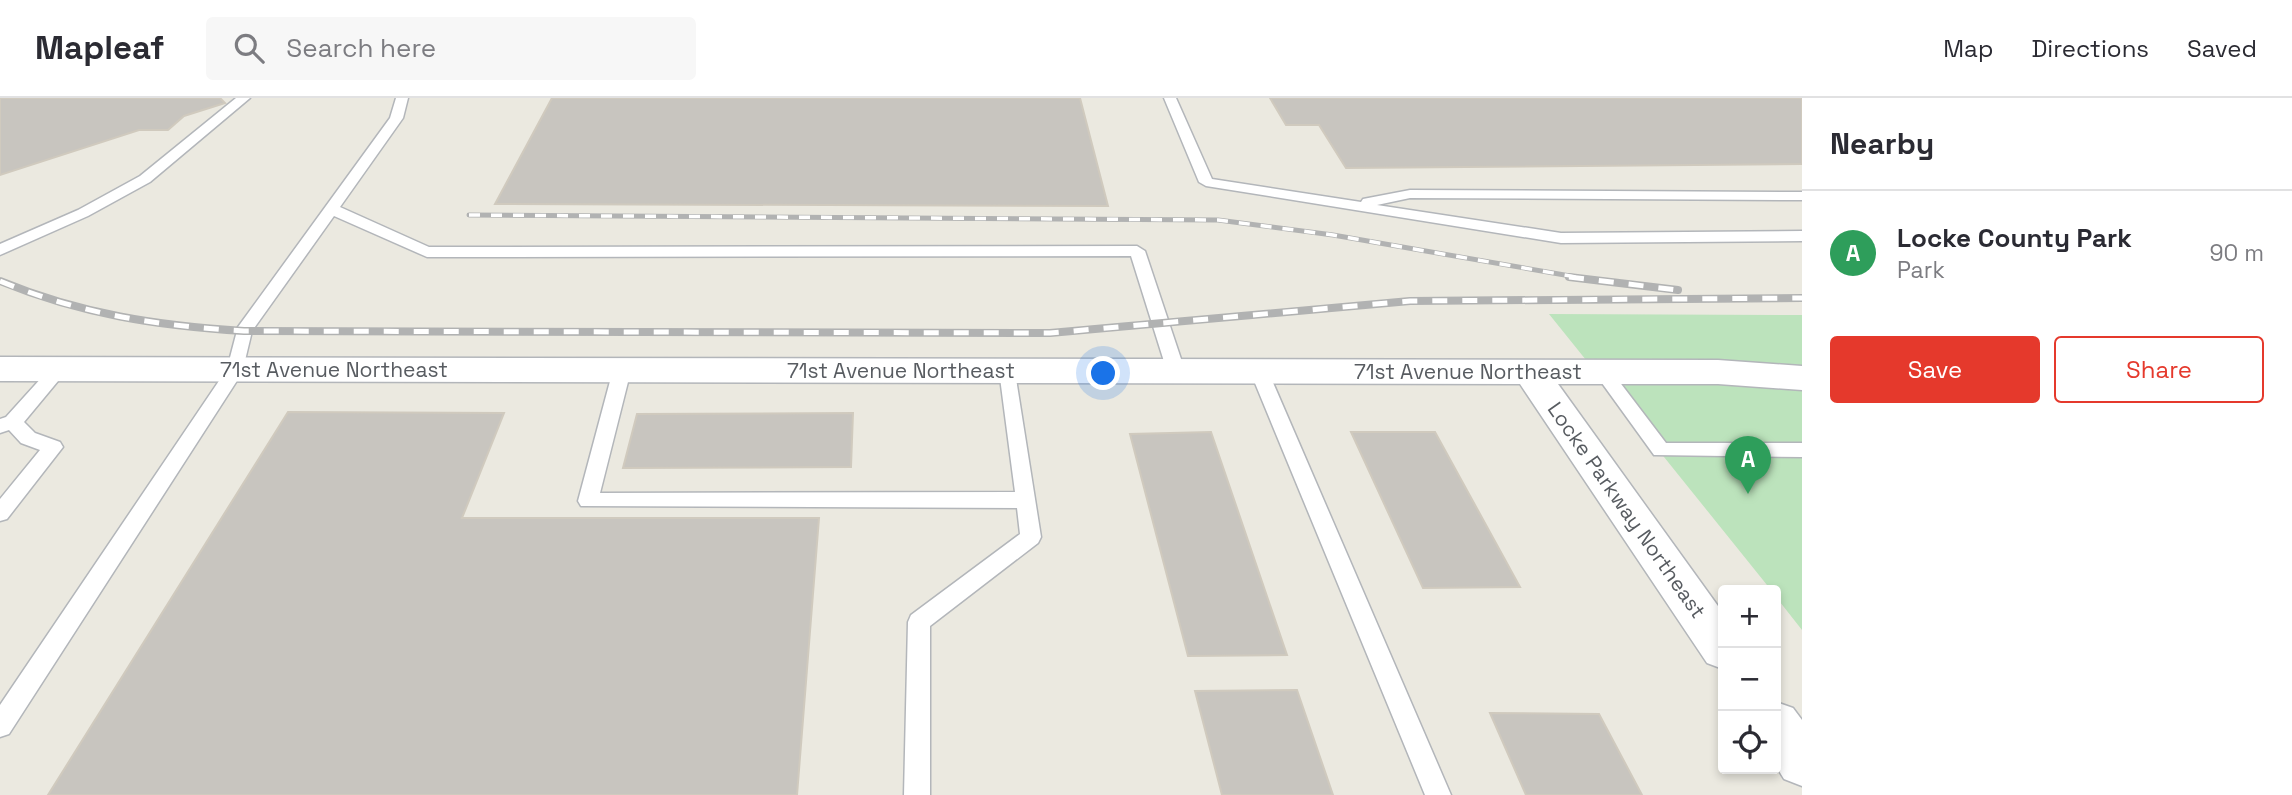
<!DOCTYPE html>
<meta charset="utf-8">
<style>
:root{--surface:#fff;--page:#f7f7f7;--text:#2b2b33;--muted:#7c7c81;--line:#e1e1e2;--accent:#e5392c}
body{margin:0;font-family:"Space Grotesk",sans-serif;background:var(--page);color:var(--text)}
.controls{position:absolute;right:21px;bottom:21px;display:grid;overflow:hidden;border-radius:7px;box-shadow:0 4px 10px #0003}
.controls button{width:63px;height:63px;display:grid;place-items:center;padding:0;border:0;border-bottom:2px solid var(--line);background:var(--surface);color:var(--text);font:35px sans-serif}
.you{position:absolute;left:1104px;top:276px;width:24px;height:24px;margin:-18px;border:5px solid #fff;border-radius:50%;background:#1a73e8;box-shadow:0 0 0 10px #1a73e833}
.badge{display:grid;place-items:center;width:46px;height:46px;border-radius:50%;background:var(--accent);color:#fff;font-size:23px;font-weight:700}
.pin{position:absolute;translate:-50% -58px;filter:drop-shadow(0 2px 4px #0008)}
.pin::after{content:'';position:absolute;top:37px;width:24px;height:21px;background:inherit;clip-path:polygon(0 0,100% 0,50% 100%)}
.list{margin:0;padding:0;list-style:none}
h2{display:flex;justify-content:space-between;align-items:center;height:91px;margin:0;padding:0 28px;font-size:30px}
h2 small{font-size:23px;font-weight:400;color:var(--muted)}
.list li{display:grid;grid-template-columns:46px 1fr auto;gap:21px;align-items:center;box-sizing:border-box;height:126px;padding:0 28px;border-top:2px solid var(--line)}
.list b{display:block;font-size:26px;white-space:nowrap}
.list p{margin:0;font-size:23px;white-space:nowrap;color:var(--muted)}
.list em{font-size:23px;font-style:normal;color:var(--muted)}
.actions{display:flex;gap:14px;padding:21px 28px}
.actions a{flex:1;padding:16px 0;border:2px solid var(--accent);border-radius:7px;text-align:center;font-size:24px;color:var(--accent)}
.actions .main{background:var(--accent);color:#fff}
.icon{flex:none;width:38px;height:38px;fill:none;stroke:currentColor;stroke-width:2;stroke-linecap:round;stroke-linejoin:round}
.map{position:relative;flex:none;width:1802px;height:697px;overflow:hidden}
header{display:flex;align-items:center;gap:42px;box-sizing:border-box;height:98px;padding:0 35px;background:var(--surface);border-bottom:2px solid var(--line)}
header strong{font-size:33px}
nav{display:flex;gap:38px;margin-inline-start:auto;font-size:24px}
.search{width:490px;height:63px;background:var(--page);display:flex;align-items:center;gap:18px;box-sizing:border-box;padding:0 24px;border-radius:7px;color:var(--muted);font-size:26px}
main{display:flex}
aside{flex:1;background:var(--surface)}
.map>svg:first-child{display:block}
</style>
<header>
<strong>Mapleaf</strong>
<div class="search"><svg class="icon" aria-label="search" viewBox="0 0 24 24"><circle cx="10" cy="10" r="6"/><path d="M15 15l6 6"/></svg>Search here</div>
<nav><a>Map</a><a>Directions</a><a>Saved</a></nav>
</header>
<main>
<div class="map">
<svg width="1802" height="697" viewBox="0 0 1802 697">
<rect width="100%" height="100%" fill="#ebe9e0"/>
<!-- green -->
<path fill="#bce3bc" d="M 1549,216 L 1802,217 L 1802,532 L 1776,499 L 1776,492 L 1771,492 Z"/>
<!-- building -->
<path fill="#c8c5bf" stroke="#d0cabe" stroke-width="2" d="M 0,0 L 220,0 L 225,5 L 184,18 L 168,32 L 139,32 L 0,77 Z
M 552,0 L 1080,0 L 1108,108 L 495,106 Z
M 1270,0 L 1802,0 L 1802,66 L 1346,70 L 1319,27 L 1286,27 Z
M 288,314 L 504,315 L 462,420 L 819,420 L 797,697 L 48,697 Z
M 853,315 L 851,369 L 623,370 L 637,316 Z
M 1211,334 L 1287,557 L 1188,558 L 1130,336 Z
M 1351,334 L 1435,334 L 1520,489 L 1423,490 Z
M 1297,592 L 1333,697 L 1222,697 L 1195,593 Z
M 1490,615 L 1599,616 L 1642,697 L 1526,697 Z"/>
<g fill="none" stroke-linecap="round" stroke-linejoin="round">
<defs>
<path id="lane" d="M 236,0 L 250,0 L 150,84 L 88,118 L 0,157 L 0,146 L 78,112 L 140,78 Z
M 396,0 L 408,0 L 403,20 L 340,109 L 429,149 L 1137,148 L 1145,153 L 1185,273 L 1176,279 L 1167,273 L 1131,158 L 427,159 L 334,118 L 252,233 L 242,275 L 9,636 L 0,639 L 0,607 L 227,271 L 238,229 L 390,20 Z
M 1164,0 L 1176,0 L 1212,81 L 1361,104 L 1363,101 L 1410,92 L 1802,94 L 1802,102 L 1410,100 L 1377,107 L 1561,135 L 1802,133 L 1802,143 L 1561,145 L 1206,88 L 1199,84 Z
M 59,265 L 68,271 L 24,324 L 35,335 L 60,344 L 63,349 L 7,421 L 0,423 L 0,401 L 40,352 L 21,345 L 9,332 L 0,335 L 0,321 L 6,319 L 53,267 Z
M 622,266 L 631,272 L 600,395 L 1015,394 L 999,272 L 1008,266 L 1014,268 L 1041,439 L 1038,445 L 930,528 L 930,697 L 904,697 L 908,524 L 911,517 L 1020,436 L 1017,410 L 581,408 L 578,403 L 613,272 Z
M 1259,267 L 1268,273 L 1451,697 L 1425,697 L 1250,273 Z
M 1603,268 L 1609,270 L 1666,345 L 1802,345 L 1802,359 L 1654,357 L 1594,274 Z"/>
<path id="street" d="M 0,259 L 1718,262 L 1802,268 L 1802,292 L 1718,286 L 1558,286 L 1723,515 L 1723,571 L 1707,565 L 1520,286 L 0,283 Z
M 1776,604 L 1793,610 L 1802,622 L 1802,688 L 1784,681 L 1776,668 Z"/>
</defs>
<!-- lane casing -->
<use href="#lane" stroke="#b3b6ba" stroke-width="3"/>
<!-- street casing -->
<use href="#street" stroke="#b3b6ba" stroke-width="3"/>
<!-- lane -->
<use href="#lane" fill="#fff" fill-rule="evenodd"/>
<!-- street -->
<use href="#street" fill="#fff" fill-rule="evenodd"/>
<defs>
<path id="rail-far1" d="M 469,117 L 1218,122 L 1333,137 L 1582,180"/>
<path id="rail" d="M 1569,179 L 1678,192
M 0,183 C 80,216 159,228 244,233 L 1050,235 L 1410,203 L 1802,200"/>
</defs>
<!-- rail-far1 casing -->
<use href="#rail-far1" stroke="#b1b2b2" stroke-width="5"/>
<!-- rail casing -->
<use href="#rail" stroke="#b1b2b2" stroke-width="8"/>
<!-- rail-far1 -->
<use href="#rail-far1" stroke="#fff" stroke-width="3.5" stroke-dasharray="11" stroke-linecap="butt"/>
<!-- rail -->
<use href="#rail" stroke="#fff" stroke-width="5" stroke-dasharray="15" stroke-linecap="butt"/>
</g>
<g text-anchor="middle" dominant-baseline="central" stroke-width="6" stroke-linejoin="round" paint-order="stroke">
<!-- street labels -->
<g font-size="21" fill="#585c61" stroke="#fff">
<text x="334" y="271">71st Avenue Northeast</text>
<text x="901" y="272">71st Avenue Northeast</text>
<text x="1468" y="273">71st Avenue Northeast</text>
<text transform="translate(1627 412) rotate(55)">Locke Parkway Northeast</text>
</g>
</g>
</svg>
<div class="controls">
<button>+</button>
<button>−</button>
<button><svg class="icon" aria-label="locate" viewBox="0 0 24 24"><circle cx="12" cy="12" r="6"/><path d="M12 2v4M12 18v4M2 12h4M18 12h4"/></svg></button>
</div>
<div class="you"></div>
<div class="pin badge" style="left:1748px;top:396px;background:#2e9e5b">A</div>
</div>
<aside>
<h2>Nearby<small></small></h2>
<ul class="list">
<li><span class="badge" style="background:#2e9e5b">A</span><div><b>Locke County Park</b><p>Park</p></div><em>90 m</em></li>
</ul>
<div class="actions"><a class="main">Save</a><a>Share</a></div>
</aside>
</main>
